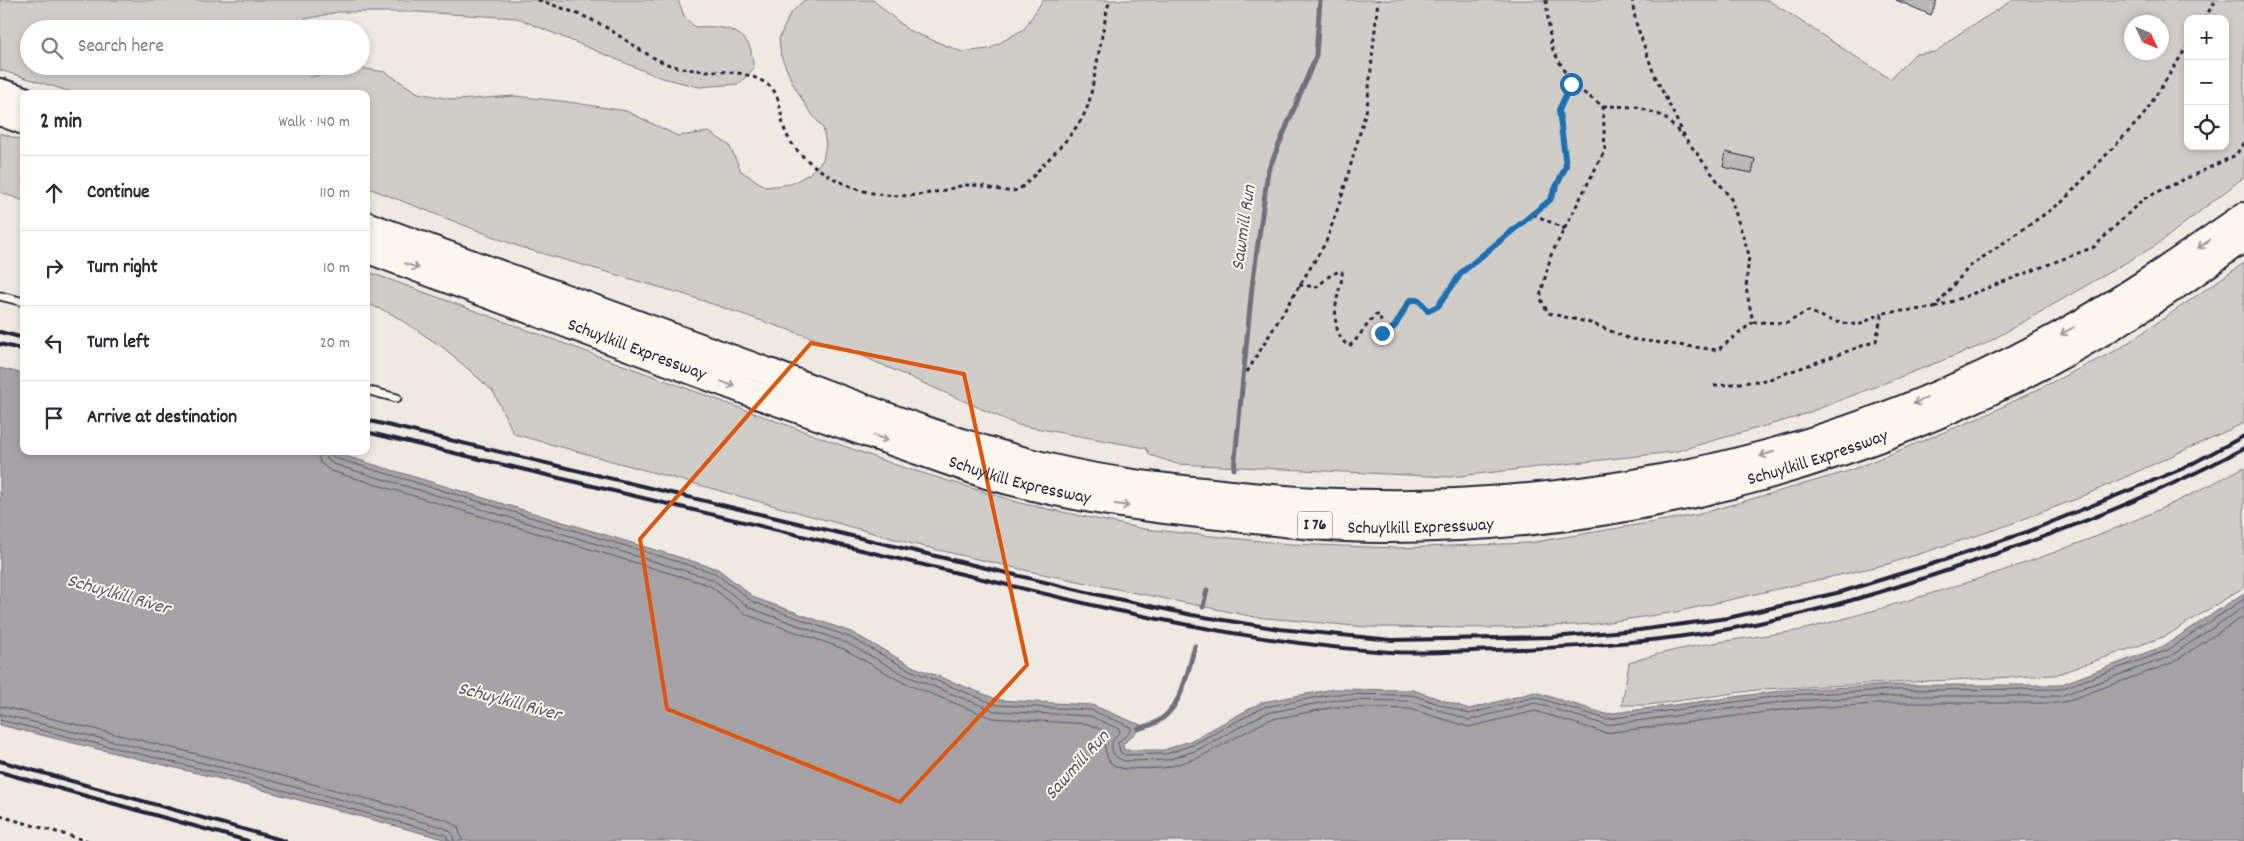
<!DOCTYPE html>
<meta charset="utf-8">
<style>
:root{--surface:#fff;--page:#f2f2f3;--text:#2b2b33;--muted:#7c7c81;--line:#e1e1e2}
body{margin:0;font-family:Dekko,sans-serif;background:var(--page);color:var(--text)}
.controls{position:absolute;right:15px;top:15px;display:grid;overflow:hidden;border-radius:10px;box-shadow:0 2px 8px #0003}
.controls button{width:45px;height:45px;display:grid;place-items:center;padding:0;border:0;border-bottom:1px solid var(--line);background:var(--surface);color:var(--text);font:25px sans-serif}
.compass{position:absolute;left:2124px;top:15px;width:45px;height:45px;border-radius:50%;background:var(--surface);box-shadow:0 2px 8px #0003;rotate:134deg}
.stop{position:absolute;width:15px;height:15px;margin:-11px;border:4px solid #1f6fb2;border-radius:50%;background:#fff}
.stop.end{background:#1f6fb2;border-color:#fff;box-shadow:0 1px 5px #0008}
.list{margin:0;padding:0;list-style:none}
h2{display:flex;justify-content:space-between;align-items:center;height:65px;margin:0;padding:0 20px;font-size:21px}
h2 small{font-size:16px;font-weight:400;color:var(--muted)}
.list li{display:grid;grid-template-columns:32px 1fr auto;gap:15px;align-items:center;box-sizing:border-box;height:75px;padding:0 20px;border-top:1px solid var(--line)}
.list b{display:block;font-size:19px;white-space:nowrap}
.list em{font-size:16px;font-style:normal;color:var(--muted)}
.icon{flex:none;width:28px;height:28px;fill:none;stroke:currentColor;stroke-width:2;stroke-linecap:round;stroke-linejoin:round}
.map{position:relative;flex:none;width:2244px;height:841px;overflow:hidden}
.search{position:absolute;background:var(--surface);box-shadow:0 2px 8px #0003;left:20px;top:20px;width:350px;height:55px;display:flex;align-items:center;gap:12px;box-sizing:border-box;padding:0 18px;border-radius:28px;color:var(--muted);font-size:19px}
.panel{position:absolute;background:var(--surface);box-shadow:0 2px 8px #0003;left:20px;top:90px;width:350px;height:365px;border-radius:10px}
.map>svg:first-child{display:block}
</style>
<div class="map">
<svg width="2244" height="841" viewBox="0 0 2244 841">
<rect width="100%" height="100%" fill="#eeeae2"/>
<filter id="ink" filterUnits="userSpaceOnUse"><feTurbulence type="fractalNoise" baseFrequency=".02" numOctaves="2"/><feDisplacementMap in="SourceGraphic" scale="10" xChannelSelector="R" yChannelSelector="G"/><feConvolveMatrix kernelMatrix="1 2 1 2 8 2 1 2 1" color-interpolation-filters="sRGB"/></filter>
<g filter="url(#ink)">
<!-- green -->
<path fill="#d0cdc9" stroke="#797882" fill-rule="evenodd" d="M 0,0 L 678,0 L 685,18 L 695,27 C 714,26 738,26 749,45 C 752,51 752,61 754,68 L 739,84 L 699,87 L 659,77 L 517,18 L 417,12 L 338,12 L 305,19 L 293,29 L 29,29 L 29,66 L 296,66 L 310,77 L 354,67 L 385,72 L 418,93 L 456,100 L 515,96 L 569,102 L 626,111 L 678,136 L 709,132 L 729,145 L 741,171 L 766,187 L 791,184 L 809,174 L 823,160 L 826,144 L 823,128 L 808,109 L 793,84 L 781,56 L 779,39 L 790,14 L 804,0 L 873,0 L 908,30 L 962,52 L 989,49 L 1024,29 L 1043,0 L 1768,0 L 1890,79 L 1915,54 L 1936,52 L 1954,37 L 2013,0 L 2244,0 L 2244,177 L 2158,244 L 1985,344 L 1797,417 L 1673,452 L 1450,477 L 1177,464 L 1150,455 L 1146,448 L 1018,425 L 851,351 L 683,294 L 520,247 L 366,187 L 366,94 L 78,94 L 0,70 ZM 2188,19 L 2225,19 L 2225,146 L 2188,146 ZM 2132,22 L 2162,22 L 2162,52 L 2132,52 Z
M 0,133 L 24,141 L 24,201 L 0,192 Z
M 2244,263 L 2244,423 L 2079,498 L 1997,529 L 1888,564 L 1676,612 L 1595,624 L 1506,628 L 1367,627 L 1255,617 L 1033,572 L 913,544 L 514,434 L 493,391 L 444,348 L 392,314 L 366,303 L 366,271 L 896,465 L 1024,504 L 1144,529 L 1289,544 L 1397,548 L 1529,543 L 1696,515 L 1846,472 L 1984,416 L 2119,349 Z
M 2244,467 L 2244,587 L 2166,636 L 2055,675 L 1764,689 L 1648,705 L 1622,705 L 1629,663 C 1669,649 1711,643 1754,637 C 1771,634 1789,633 1806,629 C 1956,589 2108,542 2244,467 Z"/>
<!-- water -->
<path fill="#a6a3a7" stroke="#716f7c" d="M 0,368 L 24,374 L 24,451 L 329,451 L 718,569 L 755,598 L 851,632 L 912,666 L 999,700 L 1092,705 L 1143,726 L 1123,744 L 1124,750 L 1164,750 L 1190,741 L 1262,702 L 1334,689 L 1413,690 L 1469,709 L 1535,692 L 1606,714 L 1787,690 L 1895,685 L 2059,685 L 2164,646 L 2244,593 L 2244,841 L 451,841 L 225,780 L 0,725 Z"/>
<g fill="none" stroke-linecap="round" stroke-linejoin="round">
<!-- shore -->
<path stroke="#575666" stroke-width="1" d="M 317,451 L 320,463 L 331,471 L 709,585 L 747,615 L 844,649 L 904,683 L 992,718 L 1088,724 L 1107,732 L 1104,744 L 1106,753 L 1109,761 L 1115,766 L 1124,769 L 1164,768 L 1198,758 L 1268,720 L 1335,707 L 1410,709 L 1469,727 L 1535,711 L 1606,733 L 1789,709 L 1895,703 L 2061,703 L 2172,663 L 2244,616
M 325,451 L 327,459 L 333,464 L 712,579 L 750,608 L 847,643 L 907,676 L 995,711 L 1090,716 L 1119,729 L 1120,732 C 1111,740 1109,747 1116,757 L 1124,761 L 1167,760 L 1195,751 L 1266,713 L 1335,700 L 1411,701 L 1469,720 L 1535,703 L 1606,725 L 1789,701 L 1895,696 L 2060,696 L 2169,657 L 2244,607
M 331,451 L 332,456 L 335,458 L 715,573 L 753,602 L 849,637 L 910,670 L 997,705 L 1091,710 L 1131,727 L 1131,730 L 1118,743 L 1120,752 L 1125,755 L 1166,754 L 1192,745 L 1264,707 L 1334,694 L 1412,695 L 1469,714 L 1535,697 L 1606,719 L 1788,695 L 1895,690 L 2060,689 L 2166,651 L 2244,599
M 0,706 L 230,762 L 447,820 L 458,827 L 462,841
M 0,714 L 228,769 L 445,828 L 452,833 L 454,841
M 0,720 L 226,775 L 443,834 L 447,836 L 448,841"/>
<!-- stream -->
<path stroke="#716f7c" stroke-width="5" d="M 1234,469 L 1252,287 L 1268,171 L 1316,56 L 1320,0
M 1203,607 L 1207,590
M 1138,729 C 1143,727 1148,726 1153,724 C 1182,711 1187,673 1195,646"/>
</g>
<!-- building -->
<path fill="#bcb8b8" stroke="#22223b" d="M 1896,0 L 1937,0 L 1931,15 Z
M 1726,152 L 1755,159 L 1752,173 L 1723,167 Z"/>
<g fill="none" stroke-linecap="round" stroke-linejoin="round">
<defs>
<path id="lane" d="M 0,296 L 24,302
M 366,390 L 397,398"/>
<g id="highway">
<path d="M 0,92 L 24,100"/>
<path d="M 0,112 L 24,121"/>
<path d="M 366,225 C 501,274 635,323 769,372 C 863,407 956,445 1053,468 C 1115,483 1177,488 1240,495 C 1532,526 1831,469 2086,320 C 2140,288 2192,252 2244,216"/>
<path id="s1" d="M 366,249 L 754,394 L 987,475 C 1066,498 1147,509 1229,517 C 1280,523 1331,529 1382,529 C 1691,530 1999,424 2244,237"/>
</g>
</defs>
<!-- lane casing -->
<use href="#lane" stroke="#22223b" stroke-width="11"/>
<!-- highway casing -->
<use href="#highway" stroke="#22223b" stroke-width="30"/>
<!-- path -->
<path stroke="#22223b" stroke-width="3" stroke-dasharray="4 4" stroke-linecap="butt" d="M 538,0 C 559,7 581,14 600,24 C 624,37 647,58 673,66 C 703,75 737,66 764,82 C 784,93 778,116 786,133 C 793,149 806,160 820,170 C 866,201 908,201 960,186 C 980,181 1003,195 1017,190 C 1026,186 1035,174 1042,166 C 1057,151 1079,128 1087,108 C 1091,98 1092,85 1095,74 C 1099,52 1103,29 1108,6 L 1111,0
M 1546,0 L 1551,46 L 1571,84 L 1603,106 L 1637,107 L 1663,116 L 1684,137
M 2204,19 L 2216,0
M 1603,106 L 1605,150 L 1551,255 L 1540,297 L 1548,313 L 1591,323 L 1630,339 L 1718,350 L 1753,322 L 1746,288 L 1749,255 L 1731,199 L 1686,139 L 1654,74 L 1636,23 L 1632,0
M 1533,214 L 1565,229
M 1299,285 L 1317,287 L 1328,277 L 1339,271 L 1342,272 C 1343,281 1338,290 1337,299 C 1334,315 1334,337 1349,346 L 1354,342 L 1375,315 L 1380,315 L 1382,333 L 1385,334 L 1395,326 L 1410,300 L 1419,300 L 1428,311 L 1438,306 L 1462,272 L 1550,200 L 1566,166 L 1559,110 L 1571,84
M 1935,308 L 2094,247 L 2143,199 L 2236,155 L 2244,142
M 1753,322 L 1787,323 L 1808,311 L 1835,322 L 1859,325 L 1882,313
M 1247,372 L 1326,242 L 1341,199 L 1367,108 L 1378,0
M 1714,386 L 1767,380 L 1876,341 L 1882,313 L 1934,308 L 1969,267 L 2062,202 L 2143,116 L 2188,45
M 0,816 L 88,841"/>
<!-- lane -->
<use href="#lane" stroke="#fbf7ec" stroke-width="7"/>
<!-- highway -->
<use href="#highway" stroke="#fbf7ec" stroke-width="26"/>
<!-- rail -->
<path stroke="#22223b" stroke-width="4" d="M 0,332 L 24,338
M 0,344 L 24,350
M 366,420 L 1099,595 L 1192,615 L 1279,629 L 1392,640 L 1552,637 L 1639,630 L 1728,618 L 1841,592 L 1929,565 L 2027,532 L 2184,468 L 2244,436
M 366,432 L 1096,606 C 1193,627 1291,646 1390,652 C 1426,654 1462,651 1497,650 C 1575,647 1652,643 1729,629 C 1812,614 1895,589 1975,561 C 2067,530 2159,494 2244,448
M 0,761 L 285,841
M 0,772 L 248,841"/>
</g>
<!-- one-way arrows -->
<defs><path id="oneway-shaft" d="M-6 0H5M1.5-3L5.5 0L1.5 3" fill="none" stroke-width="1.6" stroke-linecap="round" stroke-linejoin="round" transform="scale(1.25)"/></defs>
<g stroke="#99979c">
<use href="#oneway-shaft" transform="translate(2204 244) rotate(145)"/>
<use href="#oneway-shaft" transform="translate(412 266) rotate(20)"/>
<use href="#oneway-shaft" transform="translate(2067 331) rotate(152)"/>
<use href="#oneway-shaft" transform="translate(728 384) rotate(20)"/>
<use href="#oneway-shaft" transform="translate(1920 401) rotate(157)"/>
<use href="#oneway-shaft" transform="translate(881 438) rotate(19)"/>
<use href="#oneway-shaft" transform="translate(1767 454) rotate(163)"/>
<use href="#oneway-shaft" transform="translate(1122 505) rotate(7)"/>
</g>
</g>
<g fill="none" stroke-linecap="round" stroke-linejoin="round" filter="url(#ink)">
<!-- route -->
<path stroke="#1f6fb2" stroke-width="6" d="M 1382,333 L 1385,334 L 1395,326 L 1410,300 L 1419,300 L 1428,311 L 1438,306 L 1462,272 L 1550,200 L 1566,166 L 1559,110 L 1571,84"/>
</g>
<!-- marked area -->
<path fill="none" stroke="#de560e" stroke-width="4" stroke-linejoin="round" d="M 811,343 L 964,374 L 1027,665 L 900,802 L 667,709 L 640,539 Z"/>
<g text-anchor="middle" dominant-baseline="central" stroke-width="4" stroke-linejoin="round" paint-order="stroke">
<!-- shield labels -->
<rect fill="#fbf7ec" stroke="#636270" stroke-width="1" x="1297.5" y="511.5" width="35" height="27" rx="4"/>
<g font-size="16" font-weight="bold" fill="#22223b">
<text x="1315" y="525">I 76</text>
</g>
<!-- street labels -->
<g font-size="18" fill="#22223b" stroke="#fbf7ec">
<text stroke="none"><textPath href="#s1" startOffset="289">Schuylkill Expressway</textPath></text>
<text stroke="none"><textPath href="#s1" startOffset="1504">Schuylkill Expressway</textPath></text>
<text stroke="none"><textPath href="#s1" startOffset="694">Schuylkill Expressway</textPath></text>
<text stroke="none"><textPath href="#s1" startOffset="1099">Schuylkill Expressway</textPath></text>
</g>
<!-- water labels -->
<g font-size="19" font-style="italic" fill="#575666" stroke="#fbf7ec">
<text transform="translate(1245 228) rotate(-82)">Sawmill Run</text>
<text transform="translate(118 596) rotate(16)">Schuylkill River</text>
<text transform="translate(509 703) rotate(15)">Schuylkill River</text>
<text transform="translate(1078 766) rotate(-48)">Sawmill Run</text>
</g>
</g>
</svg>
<div class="controls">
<button>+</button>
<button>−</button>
<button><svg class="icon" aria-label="locate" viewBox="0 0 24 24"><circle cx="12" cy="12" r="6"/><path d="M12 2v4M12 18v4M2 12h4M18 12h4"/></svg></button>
</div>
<svg class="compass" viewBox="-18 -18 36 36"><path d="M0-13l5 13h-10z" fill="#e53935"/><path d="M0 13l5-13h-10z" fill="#7c7c81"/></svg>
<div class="stop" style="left:1571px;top:84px"></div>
<div class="stop end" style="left:1382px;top:333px"></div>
<div class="search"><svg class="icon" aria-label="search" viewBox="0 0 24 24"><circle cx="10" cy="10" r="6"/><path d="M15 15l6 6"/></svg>Search here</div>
<section class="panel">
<h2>2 min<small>Walk · 140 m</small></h2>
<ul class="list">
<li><svg class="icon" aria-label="ahead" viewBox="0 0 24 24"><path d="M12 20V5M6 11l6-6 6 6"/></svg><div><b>Continue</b></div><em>110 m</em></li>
<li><svg class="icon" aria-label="right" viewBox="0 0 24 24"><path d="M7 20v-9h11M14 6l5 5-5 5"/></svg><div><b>Turn right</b></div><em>10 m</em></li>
<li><svg class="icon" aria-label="left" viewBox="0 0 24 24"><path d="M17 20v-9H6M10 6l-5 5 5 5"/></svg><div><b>Turn left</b></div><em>20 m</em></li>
<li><svg class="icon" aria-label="arrive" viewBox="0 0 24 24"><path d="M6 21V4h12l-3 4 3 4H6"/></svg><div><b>Arrive at destination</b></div></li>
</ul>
</section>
</div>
